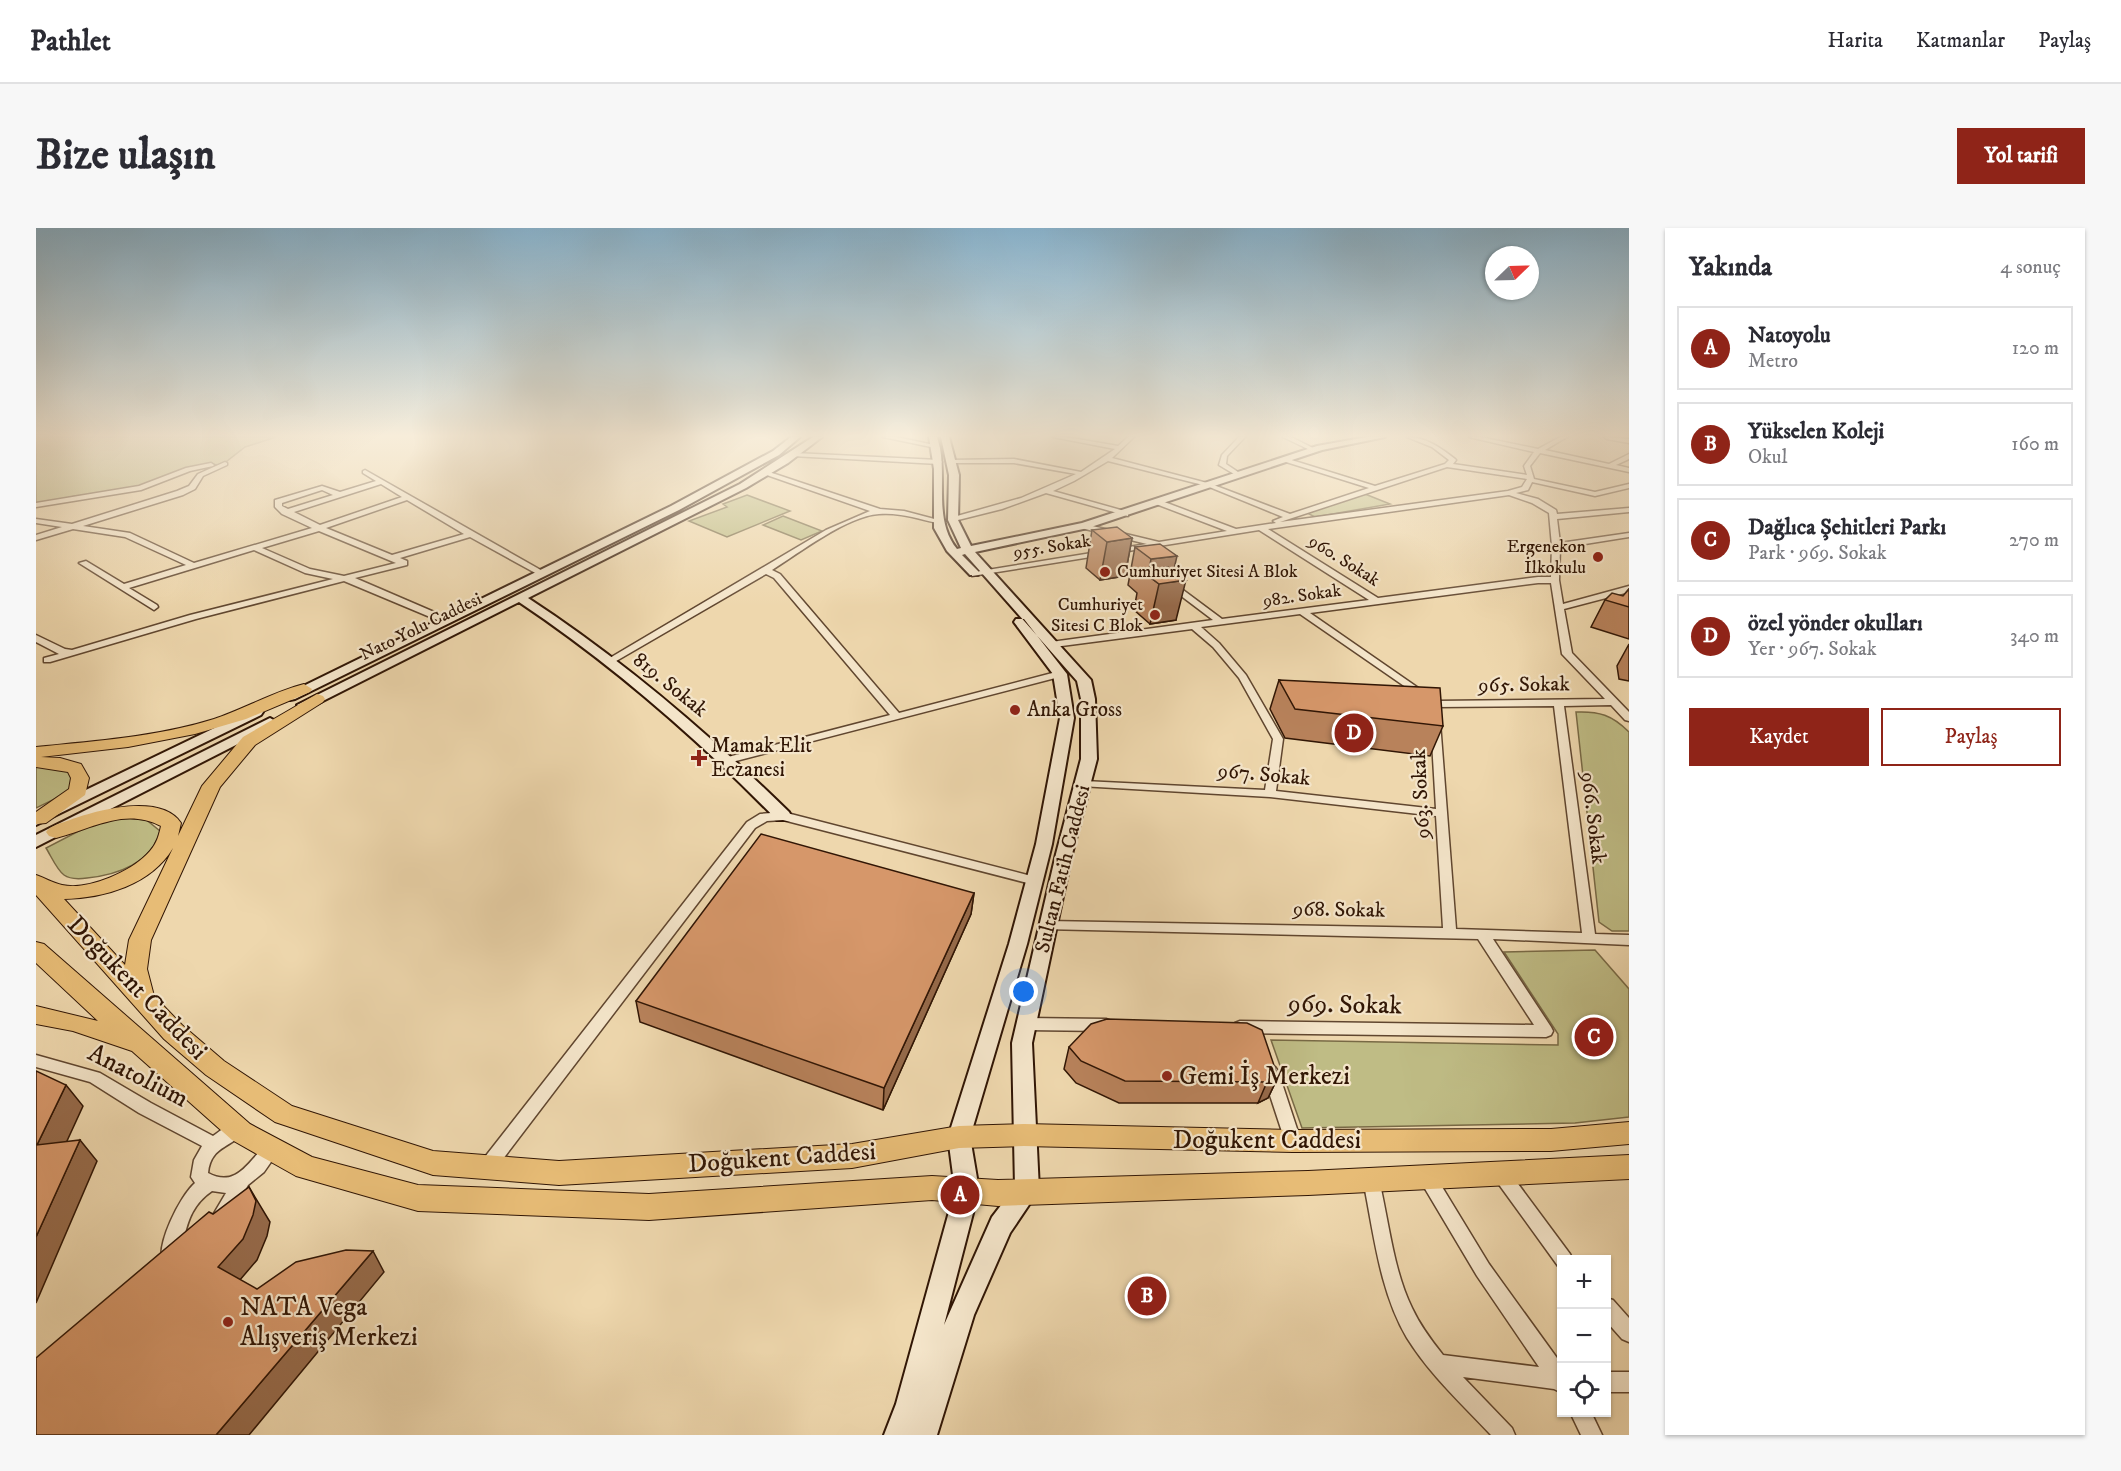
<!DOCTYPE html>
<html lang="tr">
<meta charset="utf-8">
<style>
:root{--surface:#fff;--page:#f7f7f7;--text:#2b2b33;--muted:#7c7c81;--line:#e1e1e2;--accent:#8f2418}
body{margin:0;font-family:"IM FELL DW Pica",serif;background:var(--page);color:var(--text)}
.controls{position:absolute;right:18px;bottom:18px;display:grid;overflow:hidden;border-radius:0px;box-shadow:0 2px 4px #0004}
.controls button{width:54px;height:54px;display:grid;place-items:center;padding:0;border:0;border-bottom:2px solid var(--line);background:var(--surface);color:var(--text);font:30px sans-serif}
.compass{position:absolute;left:1449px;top:18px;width:54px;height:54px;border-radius:50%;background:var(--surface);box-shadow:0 2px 4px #0004;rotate:67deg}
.you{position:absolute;left:988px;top:764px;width:21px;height:21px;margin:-15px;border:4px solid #fff;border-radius:50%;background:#1a73e8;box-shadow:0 0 0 9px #1a73e833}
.badge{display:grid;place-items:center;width:39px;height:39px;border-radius:50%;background:var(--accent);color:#fff;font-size:20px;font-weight:700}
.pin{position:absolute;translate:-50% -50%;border:3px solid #fff;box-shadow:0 2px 6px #0006}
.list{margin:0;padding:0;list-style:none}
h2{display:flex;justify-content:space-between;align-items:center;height:78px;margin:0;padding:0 24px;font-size:26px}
h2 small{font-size:20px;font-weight:400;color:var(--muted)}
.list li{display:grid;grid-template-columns:39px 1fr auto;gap:18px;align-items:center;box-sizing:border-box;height:84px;margin:0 12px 12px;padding:0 12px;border:2px solid var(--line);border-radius:0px}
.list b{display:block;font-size:22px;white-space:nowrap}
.list p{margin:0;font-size:20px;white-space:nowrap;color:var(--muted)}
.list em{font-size:20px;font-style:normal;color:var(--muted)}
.actions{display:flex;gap:12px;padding:18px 24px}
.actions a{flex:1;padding:14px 0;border:2px solid var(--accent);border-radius:0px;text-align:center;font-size:21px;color:var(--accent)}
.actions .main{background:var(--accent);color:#fff}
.icon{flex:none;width:33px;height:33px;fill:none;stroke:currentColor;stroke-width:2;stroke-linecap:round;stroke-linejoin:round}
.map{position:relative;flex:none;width:1593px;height:1207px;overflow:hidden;border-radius:0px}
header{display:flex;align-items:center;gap:36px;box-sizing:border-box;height:84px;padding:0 30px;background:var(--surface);border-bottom:2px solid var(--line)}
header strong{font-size:28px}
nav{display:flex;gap:33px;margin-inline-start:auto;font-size:21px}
.intro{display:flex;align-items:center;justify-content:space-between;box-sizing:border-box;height:144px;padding:0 36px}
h1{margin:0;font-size:42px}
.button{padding:15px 27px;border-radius:0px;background:var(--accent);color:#fff;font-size:21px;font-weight:700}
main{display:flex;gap:36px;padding:0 36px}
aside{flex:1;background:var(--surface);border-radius:0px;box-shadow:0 2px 4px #0004}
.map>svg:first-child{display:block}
</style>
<header>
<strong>Pathlet</strong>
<nav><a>Harita</a><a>Katmanlar</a><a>Paylaş</a></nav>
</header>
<div class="intro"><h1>Bize ulaşın</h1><a class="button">Yol tarifi</a></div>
<main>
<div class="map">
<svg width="1593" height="1207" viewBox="0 0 1593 1207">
<rect width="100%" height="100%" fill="#eed7ad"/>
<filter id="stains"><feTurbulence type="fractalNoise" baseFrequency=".00333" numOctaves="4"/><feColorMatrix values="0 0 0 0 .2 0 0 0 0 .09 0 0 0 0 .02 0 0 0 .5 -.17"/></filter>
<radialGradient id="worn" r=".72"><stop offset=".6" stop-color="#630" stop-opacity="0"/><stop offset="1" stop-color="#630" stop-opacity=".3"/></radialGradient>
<!-- green -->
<path fill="#bfbc85" stroke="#786945" stroke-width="1.5" d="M 0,209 L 240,209 L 209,219 L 186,237 L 171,236 L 85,264 L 39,268 L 0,277 Z
M 1329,266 L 1354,276 L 1279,289 L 1269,284 Z
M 711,267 L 754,283 L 691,309 L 653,293 L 691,279 L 687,276 Z
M 747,288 L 786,303 L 765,312 L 727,297 Z
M 1540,484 C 1563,483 1576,487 1593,504 L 1593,703 L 1576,703 L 1563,694 Z
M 0,537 L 34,543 L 38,556 L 27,567 L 0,580 Z
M 95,587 L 108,590 L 124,603 C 116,635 81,647 51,650 C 44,651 35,652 28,647 C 21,642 15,628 10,620 L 64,592 Z
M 1559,722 L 1593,761 L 1593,889 L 1539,895 L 1266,900 L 1235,812 L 1522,817 L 1522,806 L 1468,724 Z"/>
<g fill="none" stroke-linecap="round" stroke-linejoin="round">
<defs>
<path id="street" d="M 847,209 L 860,209 L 903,218 L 900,220 Z
M 1017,209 L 1030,209 L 1082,218 L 1092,209 L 1098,209 L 1076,230 L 1175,256 L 1254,286 L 1333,260 L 1247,233 L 1247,231 L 1249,230 L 1339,258 L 1409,236 L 1413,232 L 1396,219 L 1371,209 C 1390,209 1405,220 1419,231 L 1420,232 L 1417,236 L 1491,247 L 1488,238 L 1498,224 L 1433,209 L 1444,209 L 1502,221 L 1524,209 L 1531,209 L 1509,222 L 1573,236 L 1593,226 L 1593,231 L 1580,237 L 1593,240 L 1593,244 L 1504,225 L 1494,238 L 1498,251 L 1559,264 L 1593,256 L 1593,260 L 1559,268 L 1496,254 L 1492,262 L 1480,265 L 1502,271 L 1520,282 L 1521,286 L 1593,280 L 1593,284 L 1521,291 L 1524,315 L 1593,305 L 1593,309 L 1524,320 L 1523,352 L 1527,376 L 1593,358 L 1593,364 L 1528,381 L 1536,425 L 1593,484 L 1593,493 L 1589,492 L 1575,477 L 1528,478 L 1559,706 L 1593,707 L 1593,717 L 1457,711 L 1515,799 L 1517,803 L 1515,807 L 1510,809 L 1204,805 L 1199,803 L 1197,799 L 1199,795 L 1204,793 L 1498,797 L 1442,711 L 1007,701 L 1005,698 L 1007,695 L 1012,693 L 1407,700 L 1400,588 L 1234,569 L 1044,558 L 1042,556 L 1044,554 L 1048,553 L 1229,562 L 1237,511 L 1203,450 L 1177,419 L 1156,401 L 1018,419 L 1013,416 L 1015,414 L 1177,392 L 1132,358 L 1131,356 L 1135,353 L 1186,391 L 1333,372 L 1223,302 L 936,348 L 936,344 L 939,344 L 1111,316 L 1045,300 L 1044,298 L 1048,296 L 1123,314 L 1191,303 L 1120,276 L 1119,274 L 1123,272 L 1200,301 L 1240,295 L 1237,293 L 1247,289 L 1171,258 L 1072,233 L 1038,253 L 1017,263 L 1092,284 L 1092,288 L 1010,265 L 966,281 L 914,294 L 914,290 L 985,270 L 1040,246 L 978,235 L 916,235 L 914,234 L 914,232 L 978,231 L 1045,244 L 1079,221 ZM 1411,239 L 1491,251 L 1486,259 L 1472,263 L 1244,294 ZM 1473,267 L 1496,275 L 1513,285 L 1516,318 L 1515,349 L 1502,349 L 1342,370 L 1232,301 ZM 1502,355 L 1515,355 L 1526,426 L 1569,471 L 1400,473 L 1395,476 L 1400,479 L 1518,478 L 1546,705 L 1420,701 L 1404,494 L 1396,494 L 1395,496 L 1400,581 L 1240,563 L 1247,511 L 1210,447 L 1183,415 L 1165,399 L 1264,386 L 1387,471 L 1391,470 L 1391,466 L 1274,385 Z
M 1203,209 L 1209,209 L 1191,228 L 1190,236 L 1205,246 L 1206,247 L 1203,249 L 1183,237 L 1186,227 Z
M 1247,209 L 1255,209 L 1281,222 L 1276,223 Z
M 1568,209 L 1593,211 L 1593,215 L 1571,211 Z
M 758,225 L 903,232 L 906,234 L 903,236 L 756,228 L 755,227 Z
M 189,234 L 191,235 L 191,237 L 167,248 L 159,261 L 147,267 L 47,298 L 94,305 L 158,335 L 276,300 L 246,286 L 239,279 L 239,272 L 286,258 L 304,264 L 340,253 L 327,245 L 327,243 L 329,242 L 510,345 L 503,347 L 434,309 L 364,330 L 371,333 L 371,337 L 319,350 L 412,390 L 412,394 L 406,394 L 308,353 L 160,391 L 14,434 L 8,434 L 8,430 L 23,426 L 0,414 L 0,407 L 29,421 L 36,422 L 154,387 L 297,351 L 269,345 L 218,322 L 93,360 L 121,377 L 122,379 L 118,382 L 43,335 L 50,333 L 88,356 L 150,337 L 89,309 L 37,301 L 0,312 L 0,307 L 26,299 L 0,295 L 0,291 L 36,296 L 141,263 L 153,258 L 162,246 ZM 345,256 L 366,269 L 284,297 L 258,284 ZM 286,262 L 297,267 L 252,281 L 246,278 L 246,275 ZM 371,272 L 428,306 L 356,327 L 290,300 ZM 283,303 L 360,335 L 308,348 L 274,341 L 226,320 Z
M 175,235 L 178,237 L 177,238 L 154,243 L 105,262 L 0,279 L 0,275 L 103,258 L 150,240 Z
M 730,243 L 844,281 L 868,283 L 906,293 L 902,295 C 883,291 862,284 843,286 C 811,288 763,325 736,342 L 744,346 L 863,485 L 1024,443 L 1029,446 L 1027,448 L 696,534 L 688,534 L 687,532 L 688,530 L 854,487 L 738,350 L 730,346 L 575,436 L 572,437 L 567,434 L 790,302 L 834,283 L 728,246 L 728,244 Z
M 747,584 L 999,649 L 1005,653 L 999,657 L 747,592 L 731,593 L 719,600 L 457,944 L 451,946 L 445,944 L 443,939 L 445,934 L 711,594 L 724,586 Z
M 990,790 L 1070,791 L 1075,793 L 1077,797 L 1075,801 L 1070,803 L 990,802 L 985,800 L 983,796 L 985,792 Z
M 0,827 L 64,845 L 115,875 L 177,908 C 186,902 196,892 207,896 L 209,901 C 200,920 175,915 172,945 C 210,966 220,908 242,916 L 244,921 L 228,944 L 212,957 L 192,993 L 186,995 L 180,993 L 177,987 L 190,965 L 176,963 C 147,983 152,1008 139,1036 L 133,1039 L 127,1036 C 119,1018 144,968 159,955 L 155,949 L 158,932 L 166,918 L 103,885 L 54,854 L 0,839 Z
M 1234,837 L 1239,839 L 1242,843 L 1265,913 L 1263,918 L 1257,920 L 1251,918 L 1249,913 L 1226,843 L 1229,839 Z
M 1465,939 L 1471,941 L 1534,1026 L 1537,1032 L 1526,1032 L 1526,1040 L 1522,1038 L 1459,951 L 1457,946 L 1459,941 Z
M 1391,941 L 1397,944 L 1453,1036 L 1526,1137 L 1526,1165 L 1518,1161 L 1427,1149 L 1476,1200 L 1479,1207 L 1455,1207 C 1426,1176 1394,1147 1371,1110 C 1343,1062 1338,1005 1327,952 L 1329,947 L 1335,944 L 1341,947 L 1343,952 C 1353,994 1357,1041 1376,1080 C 1384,1097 1395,1112 1407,1127 L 1503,1139 L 1441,1048 L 1385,954 L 1383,949 L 1385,944 Z
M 1570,1070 L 1577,1072 L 1593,1090 L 1593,1114 L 1586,1111 L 1570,1093 Z
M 1570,1144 L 1593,1144 L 1593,1164 L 1570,1164 Z
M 1534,1184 L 1555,1184 L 1566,1207 L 1545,1207 Z"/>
<path id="secondary" d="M 755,209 L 764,209 L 743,227 L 643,282 L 259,471 L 254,472 L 247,468 L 635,278 L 737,223 Z
M 777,209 L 786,209 L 752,235 L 710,260 L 492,370 C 587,432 672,505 753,584 L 755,588 L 753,592 L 741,592 C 662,511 577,437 483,374 L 273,480 L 268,481 L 261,477 L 704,256 Z
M 893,209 L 901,209 L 904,220 C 910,254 898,293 921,321 L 925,320 L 912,292 L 913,247 L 905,209 L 913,209 L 923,247 L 922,292 L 935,318 L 1046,295 L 1281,218 L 1331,209 L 1349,209 L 1286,222 L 1052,300 L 939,324 L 1055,452 L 1059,471 L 1061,531 L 1036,626 L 996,815 L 1003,962 L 974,1005 L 938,1087 L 901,1207 L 848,1207 L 860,1176 L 919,962 L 912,909 L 973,716 L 1000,616 L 1024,490 L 1017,446 L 978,394 L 980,391 L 988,391 L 1031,446 L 1038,490 L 1016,616 L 991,716 L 934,909 L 943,962 L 908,1097 L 956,989 L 979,959 L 976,815 L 1020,626 L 1045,531 L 1045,471 L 1041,453 L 929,326 L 926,327 L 942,343 L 942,347 L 934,347 L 911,323 L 898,300 L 898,241 Z
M 220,480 L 225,481 L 227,484 L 225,487 L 0,597 L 0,586 Z
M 234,490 L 241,494 L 239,497 L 0,619 L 0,607 Z"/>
<path id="primary" d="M 268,456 L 276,461 L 274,464 L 210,491 L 159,506 L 92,519 L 5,529 L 24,530 L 45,536 L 53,550 L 49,567 L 10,595 L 0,596 L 0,584 L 33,561 L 35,550 L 32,544 L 0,539 L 0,519 C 59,513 120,509 178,491 C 208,481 237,464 268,456 Z
M 281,466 L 287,468 L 289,471 L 287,474 L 219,517 L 184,559 L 115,712 L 111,741 L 118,768 L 146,797 L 188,833 L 256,878 L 397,923 L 523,933 L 816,916 L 923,898 L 988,896 L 1257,902 L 1515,901 L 1593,894 L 1593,916 L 1515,923 L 1257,924 L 988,918 L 923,920 L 816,940 L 523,957 L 397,947 L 248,897 L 239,894 L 170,847 L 128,811 L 0,667 L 0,647 C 9,650 17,655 26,657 C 52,663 97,643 114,623 C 121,615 123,607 125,598 C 88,579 56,601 20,610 L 13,608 L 10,604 C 15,597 26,595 34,592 C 61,582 125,565 145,595 L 142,608 L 166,558 L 207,509 ZM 137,620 L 93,712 L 89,737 L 28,671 C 68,670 115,657 137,620 Z
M 0,714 L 8,716 L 214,896 L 276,929 L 382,957 L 613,966 L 896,948 L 962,952 L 1272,943 L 1593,927 L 1593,951 L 1272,967 L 962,978 L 896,972 L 613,992 L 382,983 L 260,948 L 196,912 L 96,823 L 37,803 L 0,796 L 0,778 L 62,793 L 0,735 Z"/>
</defs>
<!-- street casing -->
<use href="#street" stroke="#60462f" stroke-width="3"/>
<!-- secondary casing -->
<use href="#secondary" stroke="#311605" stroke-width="4"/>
<!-- primary casing -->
<use href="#primary" stroke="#311605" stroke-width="2"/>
<!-- street -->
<use href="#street" fill="#f4e5ca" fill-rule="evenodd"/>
<!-- secondary -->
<use href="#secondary" fill="#f4e5ca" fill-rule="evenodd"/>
<!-- primary -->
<use href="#primary" fill="#e7bc76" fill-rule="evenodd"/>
</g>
<!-- wall -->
<path fill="#b8825b" stroke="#311605" stroke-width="1.5" d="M 1056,302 L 1096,310 L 1089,348 L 1064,352 L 1050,340 Z
M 1099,319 L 1137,343 L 1140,392 L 1114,396 L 1098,382 L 1101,365 L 1092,357 Z
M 1593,361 L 1593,411 L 1555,399 L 1569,372 L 1587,368 Z
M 1593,416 L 1593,453 L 1583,451 L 1581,438 Z
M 1243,452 L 1407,498 L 1394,528 L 1249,510 L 1234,481 Z
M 938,665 L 935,686 L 847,882 L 604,794 L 600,773 Z
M 1033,819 L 1242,849 L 1232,870 L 1222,875 L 1083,875 L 1040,855 L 1028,841 Z"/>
<!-- shaded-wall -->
<path fill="#966a4a" stroke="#311605" stroke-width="1.5" d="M 1096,310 L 1089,348 L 1064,352 L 1071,314 Z
M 1141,328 L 1135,354 L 1150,352 L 1140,392 L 1114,396 L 1123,356 L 1112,348 L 1115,331 Z
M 938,665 L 935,686 L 847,882 L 848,860 Z
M 1242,849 L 1232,870 L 1222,875 L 1231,854 Z
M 30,857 L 47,878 L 19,939 L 1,917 Z
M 44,912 L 61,933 L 0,1075 L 0,1009 Z
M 213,959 L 234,994 L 231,1008 L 221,1032 L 197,1060 L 182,1039 Z
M 337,1023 L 348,1044 L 213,1207 L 180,1207 Z"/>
<!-- building -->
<path fill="#d6976a" stroke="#311605" stroke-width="1.5" d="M 1081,299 L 1096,310 L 1071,314 L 1056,302 Z
M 1124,316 L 1141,328 L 1115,331 L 1099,319 Z
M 1132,339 L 1150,352 L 1123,356 L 1106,343 Z
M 1593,361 L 1593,379 L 1569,372 L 1576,365 L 1587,368 Z
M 1243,452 L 1404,460 L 1407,498 L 1259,481 Z
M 725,606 L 938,665 L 848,860 L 600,773 Z
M 1071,791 L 1211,795 L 1226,802 L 1242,849 L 1231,854 L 1089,853 L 1045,833 L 1033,819 L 1055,796 Z
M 0,843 L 30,857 L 1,917 L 44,912 L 0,1009 Z
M 213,959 L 220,973 L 217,987 L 207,1011 L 182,1039 L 221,1061 L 260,1034 L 310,1022 L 337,1023 L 180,1207 L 0,1207 L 0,1130 L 161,994 L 173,984 L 177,986 Z"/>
<!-- sky -->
<linearGradient id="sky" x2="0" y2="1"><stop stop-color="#89b6d2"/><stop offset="0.55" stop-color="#f7edda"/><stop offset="1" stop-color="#f7edda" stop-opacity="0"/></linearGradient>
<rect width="1593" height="378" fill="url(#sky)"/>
<!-- markers -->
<g fill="#8f2418" stroke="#f4e5ca" stroke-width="2">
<circle cx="1562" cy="329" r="6"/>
<circle cx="1069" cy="344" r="6"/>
<circle cx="1119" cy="387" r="6"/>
<circle cx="979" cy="482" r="6"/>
<path d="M660 521h6v6h6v6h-6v6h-6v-6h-6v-6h6z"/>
<circle cx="1131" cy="848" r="6"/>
<circle cx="192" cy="1094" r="6"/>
</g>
<g text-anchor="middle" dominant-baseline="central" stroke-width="4.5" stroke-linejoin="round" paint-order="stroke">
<!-- far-street labels -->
<g font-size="18" fill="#311605" stroke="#f4e5ca">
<text transform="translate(1016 319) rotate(-9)">955. Sokak</text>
<text transform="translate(1308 333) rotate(32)">960. Sokak</text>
<text transform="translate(1266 368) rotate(-8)">982. Sokak</text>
<text transform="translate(385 399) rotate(-26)">Nato Yolu Caddesi</text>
</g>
<!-- far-poi labels -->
<g font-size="18" fill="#311605" stroke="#f4e5ca" text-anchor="end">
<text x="1550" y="319">Ergenekon<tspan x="1550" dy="21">İlkokulu</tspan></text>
<text x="1081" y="344" text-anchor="start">Cumhuriyet Sitesi A Blok</text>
<text x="1107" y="377">Cumhuriyet<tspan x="1107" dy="21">Sitesi C Blok</tspan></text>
</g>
<!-- street labels -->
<g font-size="21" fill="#311605" stroke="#f4e5ca">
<text transform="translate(634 457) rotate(39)">819. Sokak</text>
<text transform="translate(1488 457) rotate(-1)">965. Sokak</text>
<text transform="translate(1228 547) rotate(5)">967. Sokak</text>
<text transform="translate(1385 566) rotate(-93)">963. Sokak</text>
<text transform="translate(1557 590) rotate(83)">966. Sokak</text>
<text transform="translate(1027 641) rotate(-76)">Sultan Fatih Caddesi</text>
<text transform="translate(1303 682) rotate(1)">968. Sokak</text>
</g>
<!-- poi labels -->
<g font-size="21" fill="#311605" stroke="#f4e5ca" text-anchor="start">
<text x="991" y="482">Anka Gross</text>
<text x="675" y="518">Mamak Elit<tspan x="675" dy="24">Eczanesi</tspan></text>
</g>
<!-- near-street labels -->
<g font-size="26" fill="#311605" stroke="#f4e5ca">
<text transform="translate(101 760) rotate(46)">Doğukent Caddesi</text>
<text transform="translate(1309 777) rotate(1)">969. Sokak</text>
<text transform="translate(102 848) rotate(27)">Anatolium</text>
<text x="1231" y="912">Doğukent Caddesi</text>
<text transform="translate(746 930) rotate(-4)">Doğukent Caddesi</text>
</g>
<!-- near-poi labels -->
<g font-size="26" fill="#311605" stroke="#f4e5ca" text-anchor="start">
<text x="1143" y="848">Gemi İş Merkezi</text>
<text x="204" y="1079">NATA Vega<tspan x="204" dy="30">Alışveriş Merkezi</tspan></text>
</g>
</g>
<rect width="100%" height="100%" filter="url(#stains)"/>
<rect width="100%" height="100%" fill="url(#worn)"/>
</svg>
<div class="controls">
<button>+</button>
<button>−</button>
<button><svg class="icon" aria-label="locate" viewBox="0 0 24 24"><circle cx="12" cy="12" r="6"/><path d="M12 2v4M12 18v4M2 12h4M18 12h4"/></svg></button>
</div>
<svg class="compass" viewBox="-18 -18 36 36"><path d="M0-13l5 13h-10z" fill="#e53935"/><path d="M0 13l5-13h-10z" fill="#7c7c81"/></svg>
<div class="you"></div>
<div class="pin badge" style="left:924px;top:967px">A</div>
<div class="pin badge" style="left:1111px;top:1068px">B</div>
<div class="pin badge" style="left:1558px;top:809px">C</div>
<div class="pin badge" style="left:1318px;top:505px">D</div>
</div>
<aside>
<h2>Yakında<small>4 sonuç</small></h2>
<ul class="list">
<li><span class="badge">A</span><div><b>Natoyolu</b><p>Metro</p></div><em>120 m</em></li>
<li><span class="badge">B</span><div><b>Yükselen Koleji</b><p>Okul</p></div><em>160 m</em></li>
<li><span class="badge">C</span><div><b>Dağlıca Şehitleri Parkı</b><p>Park · 969. Sokak</p></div><em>270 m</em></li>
<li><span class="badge">D</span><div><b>özel yönder okulları</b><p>Yer · 967. Sokak</p></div><em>340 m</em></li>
</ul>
<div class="actions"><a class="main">Kaydet</a><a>Paylaş</a></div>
</aside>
</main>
